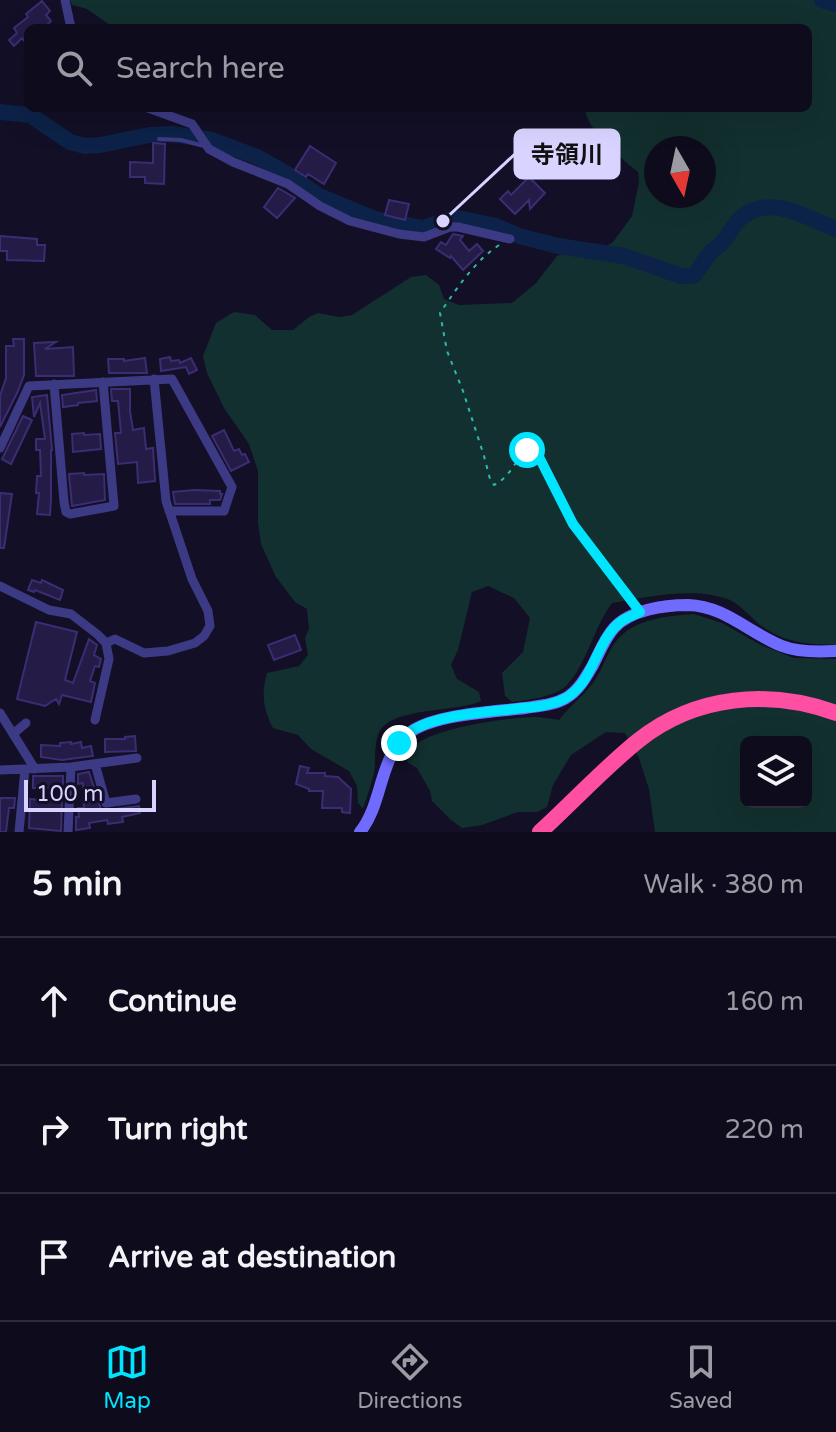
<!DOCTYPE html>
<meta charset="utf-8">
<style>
:root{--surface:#0e0b1c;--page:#171425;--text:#f1f3f6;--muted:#9b9ba3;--line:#2e2b3b;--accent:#00e5ff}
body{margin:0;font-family:"Varela Round","Noto Sans JP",sans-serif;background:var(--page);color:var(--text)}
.controls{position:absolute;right:24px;bottom:24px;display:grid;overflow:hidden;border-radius:12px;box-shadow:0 8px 32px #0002}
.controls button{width:72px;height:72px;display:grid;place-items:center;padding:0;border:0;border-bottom:2px solid var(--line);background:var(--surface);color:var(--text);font:40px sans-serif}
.compass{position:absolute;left:644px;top:136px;width:72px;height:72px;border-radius:50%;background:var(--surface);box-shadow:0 8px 32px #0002;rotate:171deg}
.scale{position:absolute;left:24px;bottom:20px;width:132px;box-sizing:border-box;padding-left:8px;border:4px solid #d9d4ff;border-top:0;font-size:22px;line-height:28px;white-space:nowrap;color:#d9d4ff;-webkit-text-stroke:6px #130f26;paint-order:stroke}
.stop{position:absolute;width:24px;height:24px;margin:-18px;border:6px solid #00e5ff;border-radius:50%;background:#fff}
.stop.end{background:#00e5ff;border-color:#fff;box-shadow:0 2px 8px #0008}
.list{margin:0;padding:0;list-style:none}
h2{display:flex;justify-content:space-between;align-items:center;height:104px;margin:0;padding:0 32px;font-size:34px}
h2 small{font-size:26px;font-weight:400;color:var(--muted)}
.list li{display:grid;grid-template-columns:52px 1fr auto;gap:24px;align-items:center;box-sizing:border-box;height:128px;padding:0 32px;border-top:2px solid var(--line)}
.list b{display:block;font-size:30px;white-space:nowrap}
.list em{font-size:26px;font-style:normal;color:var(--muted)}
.icon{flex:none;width:44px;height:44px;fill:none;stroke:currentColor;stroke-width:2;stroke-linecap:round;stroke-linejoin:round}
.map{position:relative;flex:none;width:836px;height:832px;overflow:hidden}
.search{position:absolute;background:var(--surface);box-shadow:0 8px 32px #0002;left:24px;right:24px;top:24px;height:88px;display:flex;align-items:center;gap:20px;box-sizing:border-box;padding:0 28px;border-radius:12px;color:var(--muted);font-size:30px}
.sheet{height:488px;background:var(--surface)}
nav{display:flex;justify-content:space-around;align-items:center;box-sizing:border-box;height:112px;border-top:2px solid var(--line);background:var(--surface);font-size:22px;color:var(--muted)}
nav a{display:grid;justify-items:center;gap:4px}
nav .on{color:var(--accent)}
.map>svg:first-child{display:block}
</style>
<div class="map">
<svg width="836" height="832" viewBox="0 0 836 832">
<rect width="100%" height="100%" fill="#130f26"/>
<!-- green -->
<path fill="#12302f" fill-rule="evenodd" d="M 70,0 L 836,0 L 836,645 C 808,645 781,642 759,624 C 750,616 740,605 730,600 C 695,586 647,597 612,603 C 594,627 586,666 566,686 C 554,697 528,700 512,702 L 505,696 L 502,673 L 523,652 L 530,618 L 514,598 L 488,586 L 472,592 L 458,650 L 451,665 L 457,679 L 479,692 L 481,701 C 456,713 388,706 378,735 C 374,747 376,761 374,773 C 371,785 367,797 363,809 L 358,803 L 357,786 L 349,771 L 311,749 L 298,735 L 273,728 C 263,709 261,693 267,673 L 299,666 L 308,655 L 305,638 L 309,629 L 307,609 L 295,602 L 276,577 L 261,544 L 258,523 L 258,471 L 249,444 L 224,408 L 207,373 L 203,356 L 216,323 L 234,312 L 255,315 L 272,330 L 293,330 L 309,317 L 318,313 L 339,317 L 352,315 L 411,277 L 426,275 L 439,285 L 444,299 L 459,305 L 512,303 L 536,283 L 557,256 L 569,252 L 594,254 L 613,242 L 632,216 L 639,182 L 638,172 C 622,159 586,130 585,108 L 808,108 L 808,28 L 114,28 L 87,9 L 72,5 ZM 704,148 L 704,196 L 656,196 L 656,148 Z
M 694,614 L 722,623 L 761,645 L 794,658 L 836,659 L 836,832 L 655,832 L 649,789 L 639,758 L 625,733 L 606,732 L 571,755 L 553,785 L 547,807 L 537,812 L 518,812 L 482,825 L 462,828 L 451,820 L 432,801 L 430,791 L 417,768 L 407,762 C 410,753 413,746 421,741 C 446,727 504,718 533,717 C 542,717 551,719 559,720 C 569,707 583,696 593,683 C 603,670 607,651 618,639 C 637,618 668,616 694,614 ZM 746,742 L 806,742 L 806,802 L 746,802 Z"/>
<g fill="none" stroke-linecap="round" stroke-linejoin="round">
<!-- river -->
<path stroke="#0c2248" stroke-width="16" d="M 822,0 L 836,4
M 0,112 L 30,115 L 70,142 L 85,146 L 100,145 L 149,135 L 172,134 L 212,140 L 257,157 L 289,175 L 319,196 L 375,219 L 423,228 L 443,221 L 458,218 L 496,226 L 519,236 L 558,246 L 624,256 L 681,276 L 693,276 C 701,268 705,258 712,251 C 715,248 719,246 722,243 C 729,235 733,225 741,218 C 769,193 808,218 836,229"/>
</g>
<!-- building -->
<path fill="#241b47" stroke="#3b2d73" stroke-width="2" d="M 42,1 L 50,11 L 46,15 L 51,21 L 44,28 L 28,28 L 28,46 L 22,38 L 14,46 L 9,40 L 17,33 L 14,28 L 28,17 L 26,14 Z
M 153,143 L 165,144 L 164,184 L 145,183 L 145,177 L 130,177 L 130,162 L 153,163 Z
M 310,146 L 336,163 L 324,184 L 308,174 L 306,177 L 295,170 Z
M 529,177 L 545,193 L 530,209 L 529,200 L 515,214 L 500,199 L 508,191 L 511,195 Z
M 278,188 L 295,198 L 277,218 L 264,207 Z
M 389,200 L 409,204 L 405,220 L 385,215 Z
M 453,234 L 463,236 L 460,240 L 469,251 L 477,244 L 483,251 L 463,270 L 451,256 L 450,258 L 436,249 L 441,242 L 446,245 Z
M 0,236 L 37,239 L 37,245 L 45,245 L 44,261 L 7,260 L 7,251 L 0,251 Z
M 13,339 L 24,339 L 24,375 L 18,391 L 0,427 L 0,396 L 6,378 L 6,346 L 14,346 Z
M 56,342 L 45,349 L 73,347 L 74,376 L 36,376 L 34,343 Z
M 170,357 L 171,361 L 179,360 L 180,363 L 191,358 L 197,370 L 189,374 L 186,367 L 161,371 L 160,359 Z
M 145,358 L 147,373 L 109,373 L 108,359 L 124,359 L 124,361 Z
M 111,389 L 130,389 L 130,411 L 133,430 L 144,428 L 146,449 L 153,448 L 155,481 L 138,483 L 137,462 L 118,464 L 115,433 L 121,433 L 118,401 L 112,401 Z
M 96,390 L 97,401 L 78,403 L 78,405 L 63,407 L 62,395 Z
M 47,395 L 52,450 L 51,450 L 51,499 L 50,515 L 37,514 L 39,493 L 36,493 L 37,476 L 41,476 L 40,450 L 36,450 L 36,439 L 45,439 L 40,403 L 34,417 L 32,397 Z
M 23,416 L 32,420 L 11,464 L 2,459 Z
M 224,430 L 234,451 L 239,449 L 242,455 L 245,454 L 249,462 L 231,471 L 212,436 Z
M 84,433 L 84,435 L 100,434 L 101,449 L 73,452 L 72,434 Z
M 84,473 L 84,475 L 104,474 L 105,500 L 72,506 L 69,474 Z
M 194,490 L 220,491 L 220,494 L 222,494 L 220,500 L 210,500 L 210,504 L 175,504 L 173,492 Z
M 0,493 L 12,494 L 4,548 L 0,548 Z
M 32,580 L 41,583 L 42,580 L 63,590 L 60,600 L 35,590 L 34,592 L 28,590 Z
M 36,622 L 77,632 L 65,680 L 73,683 L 89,639 L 97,645 L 94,655 L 101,659 L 99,667 L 95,666 L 90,681 L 95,683 L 91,702 L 62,695 L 59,704 L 56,699 L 45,706 L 17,699 Z
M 295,635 L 301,650 L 274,660 L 268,645 Z
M 135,736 L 136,751 L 105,752 L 105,739 L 125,739 L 125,737 Z
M 71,742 L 71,744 L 81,742 L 82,748 L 91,746 L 93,756 L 62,760 L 41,757 L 41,745 L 60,746 L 60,743 Z
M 300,766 L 309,768 L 307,773 L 325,773 L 325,776 L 338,777 L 351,789 L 350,813 L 342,812 L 342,808 L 322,808 L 323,791 L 309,791 L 309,789 L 296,784 Z
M 89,772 L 101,809 L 107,810 L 139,806 L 140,813 L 122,817 L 123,822 L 108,824 L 107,820 L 89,823 L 90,828 L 76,830 L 76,817 L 79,817 L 78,808 L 84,808 L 83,783 L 78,784 L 78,774 Z
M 33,776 L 63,776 L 63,788 L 33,788 Z
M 0,798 L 15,798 L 14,808 L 9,808 L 6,832 L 0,832 Z
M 30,799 L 62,802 L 61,831 L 29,828 Z"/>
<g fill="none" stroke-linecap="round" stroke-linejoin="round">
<!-- path -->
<path stroke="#2fb8b0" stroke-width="2" stroke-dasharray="4 6" stroke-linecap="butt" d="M 499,245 C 473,263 457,288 440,313 L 447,351 L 463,391 L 484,456 L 490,479 L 494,485 C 512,477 516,454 534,447 L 573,524 L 632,603"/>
<!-- lane -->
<path stroke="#3d3a85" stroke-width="4" d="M 159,139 L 181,140 L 204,146"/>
<!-- street -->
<path stroke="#3d3a85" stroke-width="9" d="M 65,0 L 71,28
M 148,108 L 192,124 L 209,149 L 233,162 L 288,184 L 320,206 L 350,221 L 399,234 L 424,237 L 450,227 L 458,227 L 510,239
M 54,384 L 64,502 L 66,512 L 70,514 L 114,506 L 103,382
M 0,448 L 29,386 L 172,379 L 232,487 L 224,511 L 169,511
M 0,586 L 49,610 L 71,614 L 97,634 L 106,643 L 115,639 L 144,653 L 168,651 L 195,643 L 204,636 L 210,626 L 208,611 L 192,579 L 166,501 L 154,379
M 0,713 L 35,769
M 95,720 L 109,659 L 106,643
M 13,734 L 26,723
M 95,764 L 106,803 L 136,799
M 0,770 L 71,767 L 137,758
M 19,832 L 25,769
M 68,832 L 71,767"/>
<!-- secondary -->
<path stroke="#6f6bff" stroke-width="12" d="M 360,832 C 384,803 378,754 412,731 C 438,714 494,712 525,708 C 539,706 554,705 566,698 C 579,690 586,677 593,665 C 599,653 605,638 614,628 C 630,610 664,605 688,605 C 725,606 749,633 782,646 C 797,652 819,652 836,651"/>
<!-- highway -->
<path stroke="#ff4fa3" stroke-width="16" d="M 540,832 C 573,802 604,768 639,740 C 696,695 769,689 836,713"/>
</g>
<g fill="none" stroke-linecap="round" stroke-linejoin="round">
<!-- route -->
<path stroke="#00e5ff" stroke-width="10" d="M 399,743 C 404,739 408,733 413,730 C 439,714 491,712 522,708 C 536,707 552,705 564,699 C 595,683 595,639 623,620 C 628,617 634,615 640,612 L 573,524 L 534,447 L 527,450"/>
</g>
<!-- callouts -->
<path fill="none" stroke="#d9d4ff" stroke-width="3" d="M443 221L515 154"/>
<circle fill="#d9d4ff" stroke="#130f26" stroke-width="3" cx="443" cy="221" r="8"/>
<rect fill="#d9d4ff" stroke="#d9d4ff" stroke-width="3" x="515" y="130" width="104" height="48" rx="8"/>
<g font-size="24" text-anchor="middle" font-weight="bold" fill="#111">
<text x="567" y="163">寺領川</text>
</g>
</svg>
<div class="controls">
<button><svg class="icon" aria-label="layers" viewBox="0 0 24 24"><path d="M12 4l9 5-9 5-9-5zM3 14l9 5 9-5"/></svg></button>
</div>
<svg class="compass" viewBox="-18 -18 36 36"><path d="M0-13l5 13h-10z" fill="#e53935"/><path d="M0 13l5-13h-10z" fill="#9b9ba3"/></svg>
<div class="scale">100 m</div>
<div class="stop" style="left:527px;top:450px"></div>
<div class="stop end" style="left:399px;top:743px"></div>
<div class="search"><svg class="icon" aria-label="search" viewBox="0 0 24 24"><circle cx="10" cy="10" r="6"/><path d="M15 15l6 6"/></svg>Search here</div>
</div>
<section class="sheet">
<h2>5 min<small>Walk · 380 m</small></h2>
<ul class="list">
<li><svg class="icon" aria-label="ahead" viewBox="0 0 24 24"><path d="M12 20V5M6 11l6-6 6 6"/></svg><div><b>Continue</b></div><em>160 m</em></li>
<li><svg class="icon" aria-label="right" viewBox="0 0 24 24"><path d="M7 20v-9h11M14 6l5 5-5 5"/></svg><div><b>Turn right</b></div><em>220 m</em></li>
<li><svg class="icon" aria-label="arrive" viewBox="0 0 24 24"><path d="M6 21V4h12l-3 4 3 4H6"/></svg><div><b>Arrive at destination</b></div></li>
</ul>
</section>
<nav>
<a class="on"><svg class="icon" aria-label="map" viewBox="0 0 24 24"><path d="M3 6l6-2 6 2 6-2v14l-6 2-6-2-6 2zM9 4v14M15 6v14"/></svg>Map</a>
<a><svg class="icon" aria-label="directions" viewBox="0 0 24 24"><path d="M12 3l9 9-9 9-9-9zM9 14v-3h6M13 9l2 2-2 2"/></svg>Directions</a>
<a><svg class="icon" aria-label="saved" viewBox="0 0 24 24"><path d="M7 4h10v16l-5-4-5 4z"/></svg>Saved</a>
</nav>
